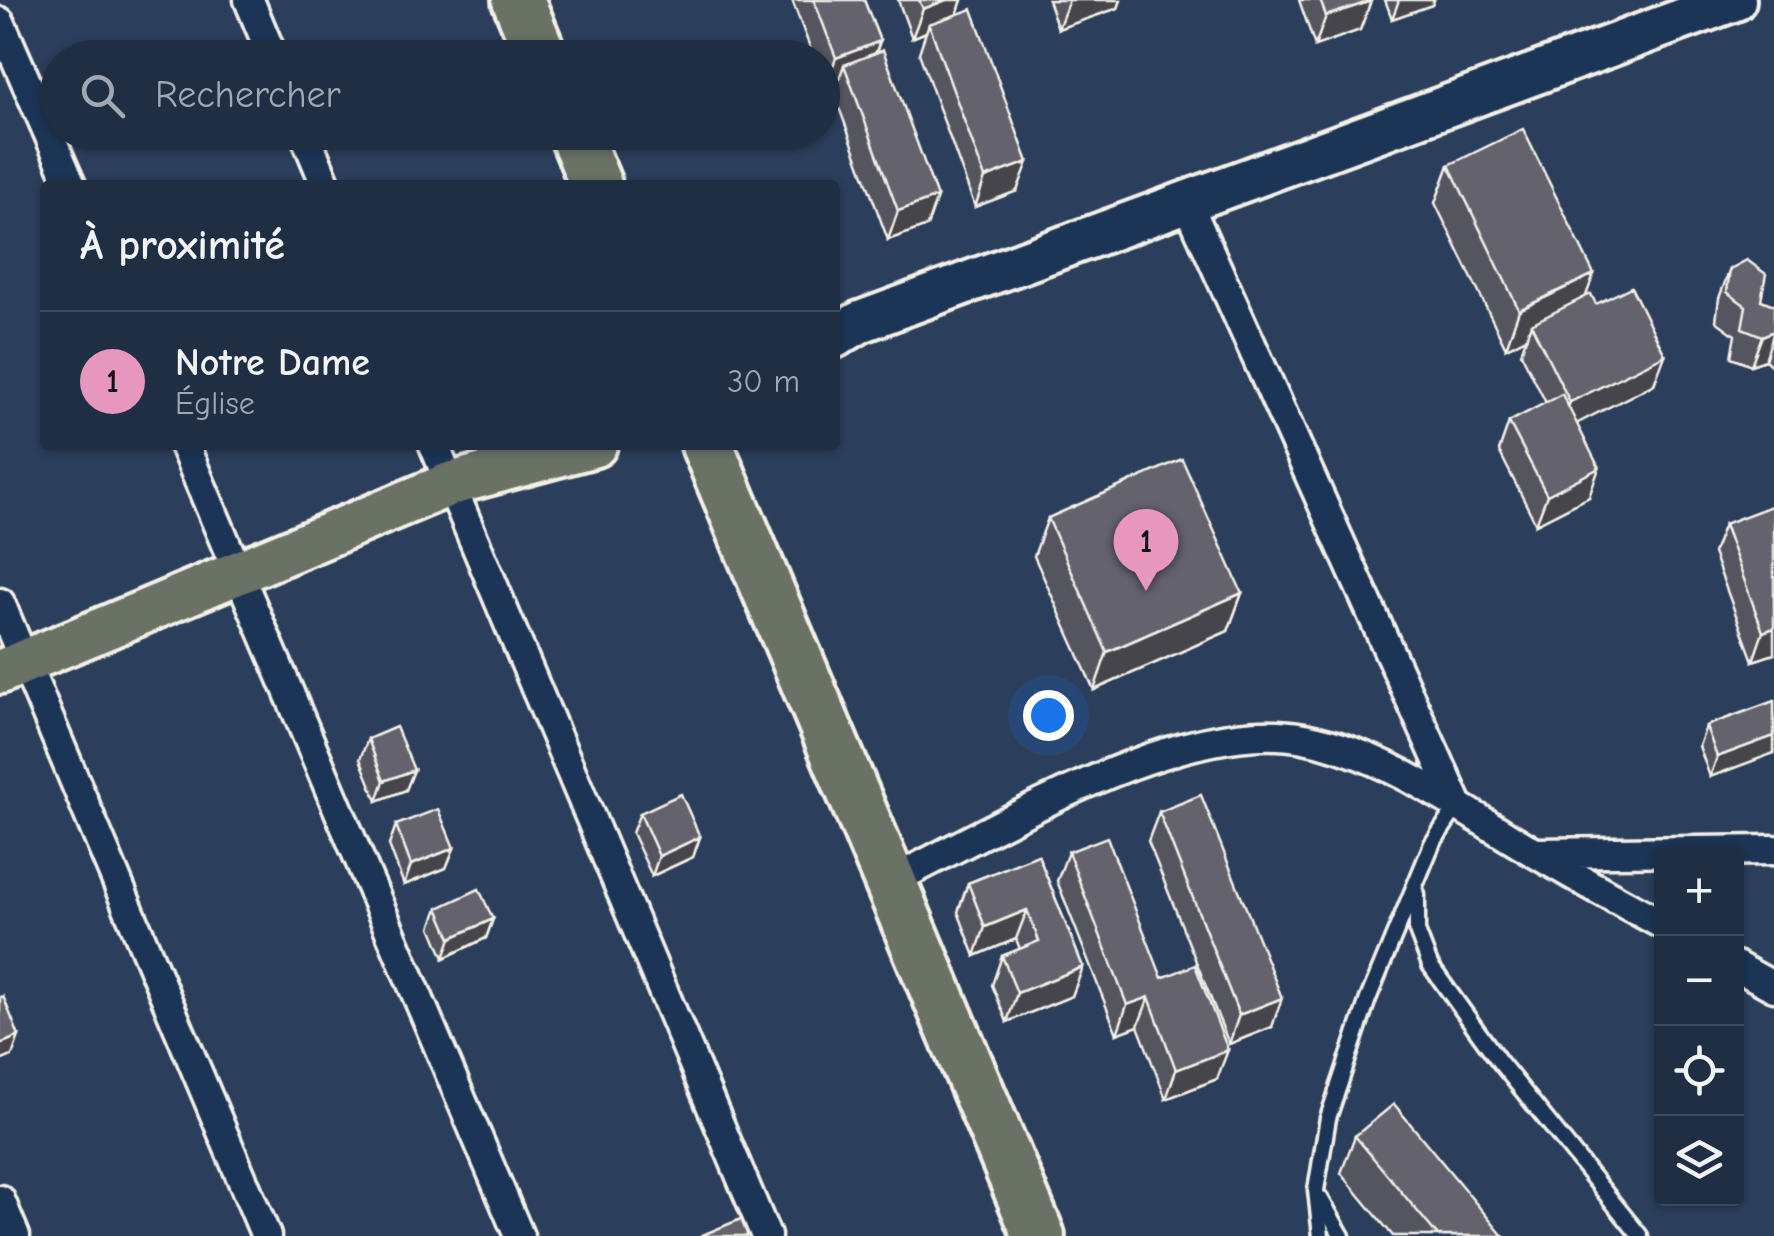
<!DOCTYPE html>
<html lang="fr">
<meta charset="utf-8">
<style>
:root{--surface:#202e44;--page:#2d3a4f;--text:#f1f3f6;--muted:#a2a8b2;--line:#3d4a5d;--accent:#e797bd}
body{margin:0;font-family:"Comic Neue",sans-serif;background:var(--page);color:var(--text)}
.controls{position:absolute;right:30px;bottom:30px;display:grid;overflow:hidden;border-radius:10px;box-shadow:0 2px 8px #0004}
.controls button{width:90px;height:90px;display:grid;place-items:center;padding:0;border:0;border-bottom:2px solid var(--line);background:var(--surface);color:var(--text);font:50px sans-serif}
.you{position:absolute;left:1048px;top:715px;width:35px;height:35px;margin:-25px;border:8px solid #fff;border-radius:50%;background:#1a73e8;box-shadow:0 0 0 15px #1a73e833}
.badge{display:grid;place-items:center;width:65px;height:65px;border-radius:50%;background:var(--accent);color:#111;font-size:32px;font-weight:700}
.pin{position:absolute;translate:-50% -82px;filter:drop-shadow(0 2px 5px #0008)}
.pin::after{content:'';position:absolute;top:52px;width:35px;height:30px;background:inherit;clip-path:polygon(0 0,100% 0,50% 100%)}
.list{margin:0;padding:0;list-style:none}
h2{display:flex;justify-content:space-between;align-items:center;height:130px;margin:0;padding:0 40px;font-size:42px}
h2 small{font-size:32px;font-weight:400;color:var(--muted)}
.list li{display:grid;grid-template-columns:65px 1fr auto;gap:30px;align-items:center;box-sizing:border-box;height:140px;padding:0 40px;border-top:2px solid var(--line)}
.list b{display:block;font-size:38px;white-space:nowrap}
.list p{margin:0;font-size:32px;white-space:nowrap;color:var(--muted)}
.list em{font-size:32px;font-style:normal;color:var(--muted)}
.icon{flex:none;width:55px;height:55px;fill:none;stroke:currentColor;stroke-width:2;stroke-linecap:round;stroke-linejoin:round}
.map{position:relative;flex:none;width:1774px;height:1236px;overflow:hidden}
.search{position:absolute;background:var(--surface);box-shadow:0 2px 8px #0004;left:40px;top:40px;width:800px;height:110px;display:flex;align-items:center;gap:25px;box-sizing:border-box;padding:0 35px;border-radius:55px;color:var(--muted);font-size:38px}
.panel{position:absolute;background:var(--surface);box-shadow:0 2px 8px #0004;left:40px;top:180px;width:800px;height:270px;border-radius:10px}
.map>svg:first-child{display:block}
</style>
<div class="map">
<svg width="1774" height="1236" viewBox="0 0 1774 1236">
<rect width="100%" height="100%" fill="#2b3e5b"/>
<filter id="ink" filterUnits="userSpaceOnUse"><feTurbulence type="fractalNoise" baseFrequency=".01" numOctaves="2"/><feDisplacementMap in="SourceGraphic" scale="20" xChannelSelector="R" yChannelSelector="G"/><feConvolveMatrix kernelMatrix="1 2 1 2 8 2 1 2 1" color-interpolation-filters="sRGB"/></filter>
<g filter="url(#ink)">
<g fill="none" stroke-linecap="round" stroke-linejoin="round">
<defs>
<path id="lane" d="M 1417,894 L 1417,931 L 1430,965 L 1499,1061 L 1640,1236
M 1320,1198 L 1342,1236
M 1321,1236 L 1316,1190 L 1328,1118 L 1368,999 L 1432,844 L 1458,805"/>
<path id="street" d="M 249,0 L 273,58
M 0,22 L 71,185
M 304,132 L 326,185
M 1187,202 L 1458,805
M 184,445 L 519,1236
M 434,445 L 766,1236
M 0,603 L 266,1236
M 1536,853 L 1774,850
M 893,880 C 1001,827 1183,714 1304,738 C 1387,754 1464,811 1535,853 C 1577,878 1619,901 1662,924
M 1736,966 L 1774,987
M 0,1200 L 15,1236"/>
<path id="secondary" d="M 835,337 L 860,322 L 1735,0"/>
<path id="primary" d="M 0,672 L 450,484 L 595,445"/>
<path id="highway" d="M 518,0 L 542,58
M 574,132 L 596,185
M 707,445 L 1039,1236"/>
</defs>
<!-- lane casing -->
<use href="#lane" stroke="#f4f1e8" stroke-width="21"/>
<!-- street casing -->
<use href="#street" stroke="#f4f1e8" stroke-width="35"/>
<!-- secondary casing -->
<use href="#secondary" stroke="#f4f1e8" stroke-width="48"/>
<!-- primary casing -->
<use href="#primary" stroke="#f4f1e8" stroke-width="50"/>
<!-- highway casing -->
<use href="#highway" stroke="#f4f1e8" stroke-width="58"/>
<!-- lane -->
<use href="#lane" stroke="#1d3557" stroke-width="14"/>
<!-- street -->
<use href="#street" stroke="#1d3557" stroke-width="28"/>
<!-- secondary -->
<use href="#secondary" stroke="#1d3557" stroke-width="40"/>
<!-- primary -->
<use href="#primary" stroke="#6b7165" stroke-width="42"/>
<!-- highway -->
<use href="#highway" stroke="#6b7165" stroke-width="50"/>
</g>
<!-- wall -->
<path fill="#55545e" stroke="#f4f1e8" stroke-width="2.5" d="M 792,0 L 864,0 L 880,41 L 876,53 L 937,197 L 927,226 L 888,240 L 834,94 L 838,82 L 825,87 L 822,79 L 822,58 L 814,58 Z
M 898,0 L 962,0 L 957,14 L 1017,191 L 975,207 L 919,53 L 926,32 L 912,38 Z
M 1048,0 L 1121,0 L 1118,8 L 1058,29 Z
M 1299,0 L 1371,0 L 1360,30 L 1315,46 Z
M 1385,0 L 1434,0 L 1432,5 L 1392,19 Z
M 1449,165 L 1586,297 L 1665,355 L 1654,384 L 1577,423 L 1589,497 L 1536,524 L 1499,451 L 1509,422 L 1546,403 L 1521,353 L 1526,338 L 1506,348 L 1435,203 Z
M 1730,269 L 1761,300 L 1774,305 L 1774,368 L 1765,360 L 1751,365 L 1731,357 L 1735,335 L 1716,321 L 1719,298 Z
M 1048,518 L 1242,593 L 1228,631 L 1094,690 L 1034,556 Z
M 1724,524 L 1774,654 L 1753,661 L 1713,553 Z
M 1774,701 L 1774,753 L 1710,777 L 1699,746 L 1706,726 Z
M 368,739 L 414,770 L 406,790 L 377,801 L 360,759 Z
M 1159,812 L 1272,1027 L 1229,1044 L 1148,841 Z
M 640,813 L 700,837 L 693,857 L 652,876 L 632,833 Z
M 396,825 L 454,848 L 446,868 L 404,885 L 389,845 Z
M 1068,852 L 1162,978 L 1217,1079 L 1166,1099 L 1138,1026 L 1117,1034 L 1057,881 Z
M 1038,855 L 1083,967 L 1072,996 L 1007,1022 L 992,985 L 1002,956 L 1020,949 L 1016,939 L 975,956 L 958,912 L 968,883 Z
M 438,908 L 493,919 L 486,938 L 444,958 L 431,927 Z
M 1355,1136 L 1503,1236 L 1393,1236 L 1341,1173 Z"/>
<!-- shaded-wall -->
<path fill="#45454c" stroke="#f4f1e8" stroke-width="2.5" d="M 946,0 L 962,0 L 954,22 L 929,24 L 926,32 L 912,38 L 923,9 Z
M 1069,0 L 1121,0 L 1118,8 L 1058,29 Z
M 1399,0 L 1434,0 L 1432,5 L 1392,19 Z
M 1371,1 L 1360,30 L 1315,46 L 1326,16 Z
M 880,41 L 869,70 L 844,65 L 838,82 L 825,87 L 836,58 Z
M 1028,162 L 1017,191 L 975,207 L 985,178 Z
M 937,197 L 927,226 L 888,240 L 898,211 Z
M 1594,274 L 1580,312 L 1531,324 L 1526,338 L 1506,348 L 1519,310 Z
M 1774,331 L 1765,360 L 1751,365 L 1762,336 Z
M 1665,355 L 1654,384 L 1560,432 L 1570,402 Z
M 1599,468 L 1589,497 L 1536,524 L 1547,495 Z
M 1242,593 L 1228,631 L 1094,690 L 1107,652 Z
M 1774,628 L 1774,654 L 1753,661 L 1763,632 Z
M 1774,736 L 1774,753 L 1710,777 L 1717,757 Z
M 414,770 L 406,790 L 377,801 L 384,781 Z
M 700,837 L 693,857 L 652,876 L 659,856 Z
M 454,848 L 446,868 L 404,885 L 411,865 Z
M 1027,910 L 1016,939 L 975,956 L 985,927 Z
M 493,919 L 486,938 L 444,958 L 451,938 Z
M 1083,967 L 1072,996 L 1007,1022 L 1017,993 Z
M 1149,997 L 1138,1026 L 1117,1034 L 1127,1005 Z
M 1282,998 L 1272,1027 L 1229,1044 L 1239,1015 Z
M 19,1036 L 12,1056 L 0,1061 L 0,1044 Z
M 1228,1050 L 1217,1079 L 1166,1099 L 1176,1070 Z"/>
<!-- building -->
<path fill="#63626d" stroke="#f4f1e8" stroke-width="2.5" d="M 814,0 L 864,0 L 880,41 L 836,58 Z
M 919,0 L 946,0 L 923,9 Z
M 1320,0 L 1371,0 L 1371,1 L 1326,16 Z
M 972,9 L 1028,162 L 985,178 L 929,24 Z
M 883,50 L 937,197 L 898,211 L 844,65 Z
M 1523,129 L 1594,274 L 1519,310 L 1449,165 Z
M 1747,260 L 1766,274 L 1761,300 L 1774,305 L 1774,331 L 1762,336 L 1742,328 L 1746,306 L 1727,292 L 1730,269 Z
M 1631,287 L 1665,355 L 1570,402 L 1531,324 L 1591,294 L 1596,304 Z
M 1562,394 L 1599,468 L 1547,495 L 1509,422 Z
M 1182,459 L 1242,593 L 1107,652 L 1048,518 Z
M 1774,505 L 1774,628 L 1763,632 L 1724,524 Z
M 1774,701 L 1774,736 L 1717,757 L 1706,726 Z
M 396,727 L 414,770 L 384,781 L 368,739 Z
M 681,794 L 700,837 L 659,856 L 640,813 Z
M 1201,795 L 1282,998 L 1239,1015 L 1159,812 Z
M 438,809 L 454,848 L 411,865 L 396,825 Z
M 1107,837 L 1162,978 L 1195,965 L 1228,1050 L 1176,1070 L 1149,997 L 1127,1005 L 1068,852 Z
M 1038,855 L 1083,967 L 1017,993 L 1002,956 L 1039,941 L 1027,910 L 985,927 L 968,883 Z
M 479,889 L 493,919 L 451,938 L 438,908 Z
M 3,996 L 19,1036 L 0,1044 L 0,997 Z
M 1394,1104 L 1503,1236 L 1438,1236 L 1355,1136 Z
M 741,1219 L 748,1236 L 700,1236 Z"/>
</g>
</svg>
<div class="controls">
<button>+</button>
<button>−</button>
<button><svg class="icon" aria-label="locate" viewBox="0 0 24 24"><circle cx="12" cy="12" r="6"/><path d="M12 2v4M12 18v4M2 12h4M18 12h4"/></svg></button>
<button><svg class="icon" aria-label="layers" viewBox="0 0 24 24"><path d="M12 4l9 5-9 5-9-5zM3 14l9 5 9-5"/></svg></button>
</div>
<div class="you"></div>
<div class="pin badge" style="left:1146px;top:591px">1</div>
<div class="search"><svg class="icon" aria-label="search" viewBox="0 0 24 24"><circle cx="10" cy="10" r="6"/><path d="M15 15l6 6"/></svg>Rechercher</div>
<section class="panel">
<h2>À proximité<small></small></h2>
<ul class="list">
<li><span class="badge">1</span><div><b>Notre Dame</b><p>Église</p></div><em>30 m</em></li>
</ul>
</section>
</div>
